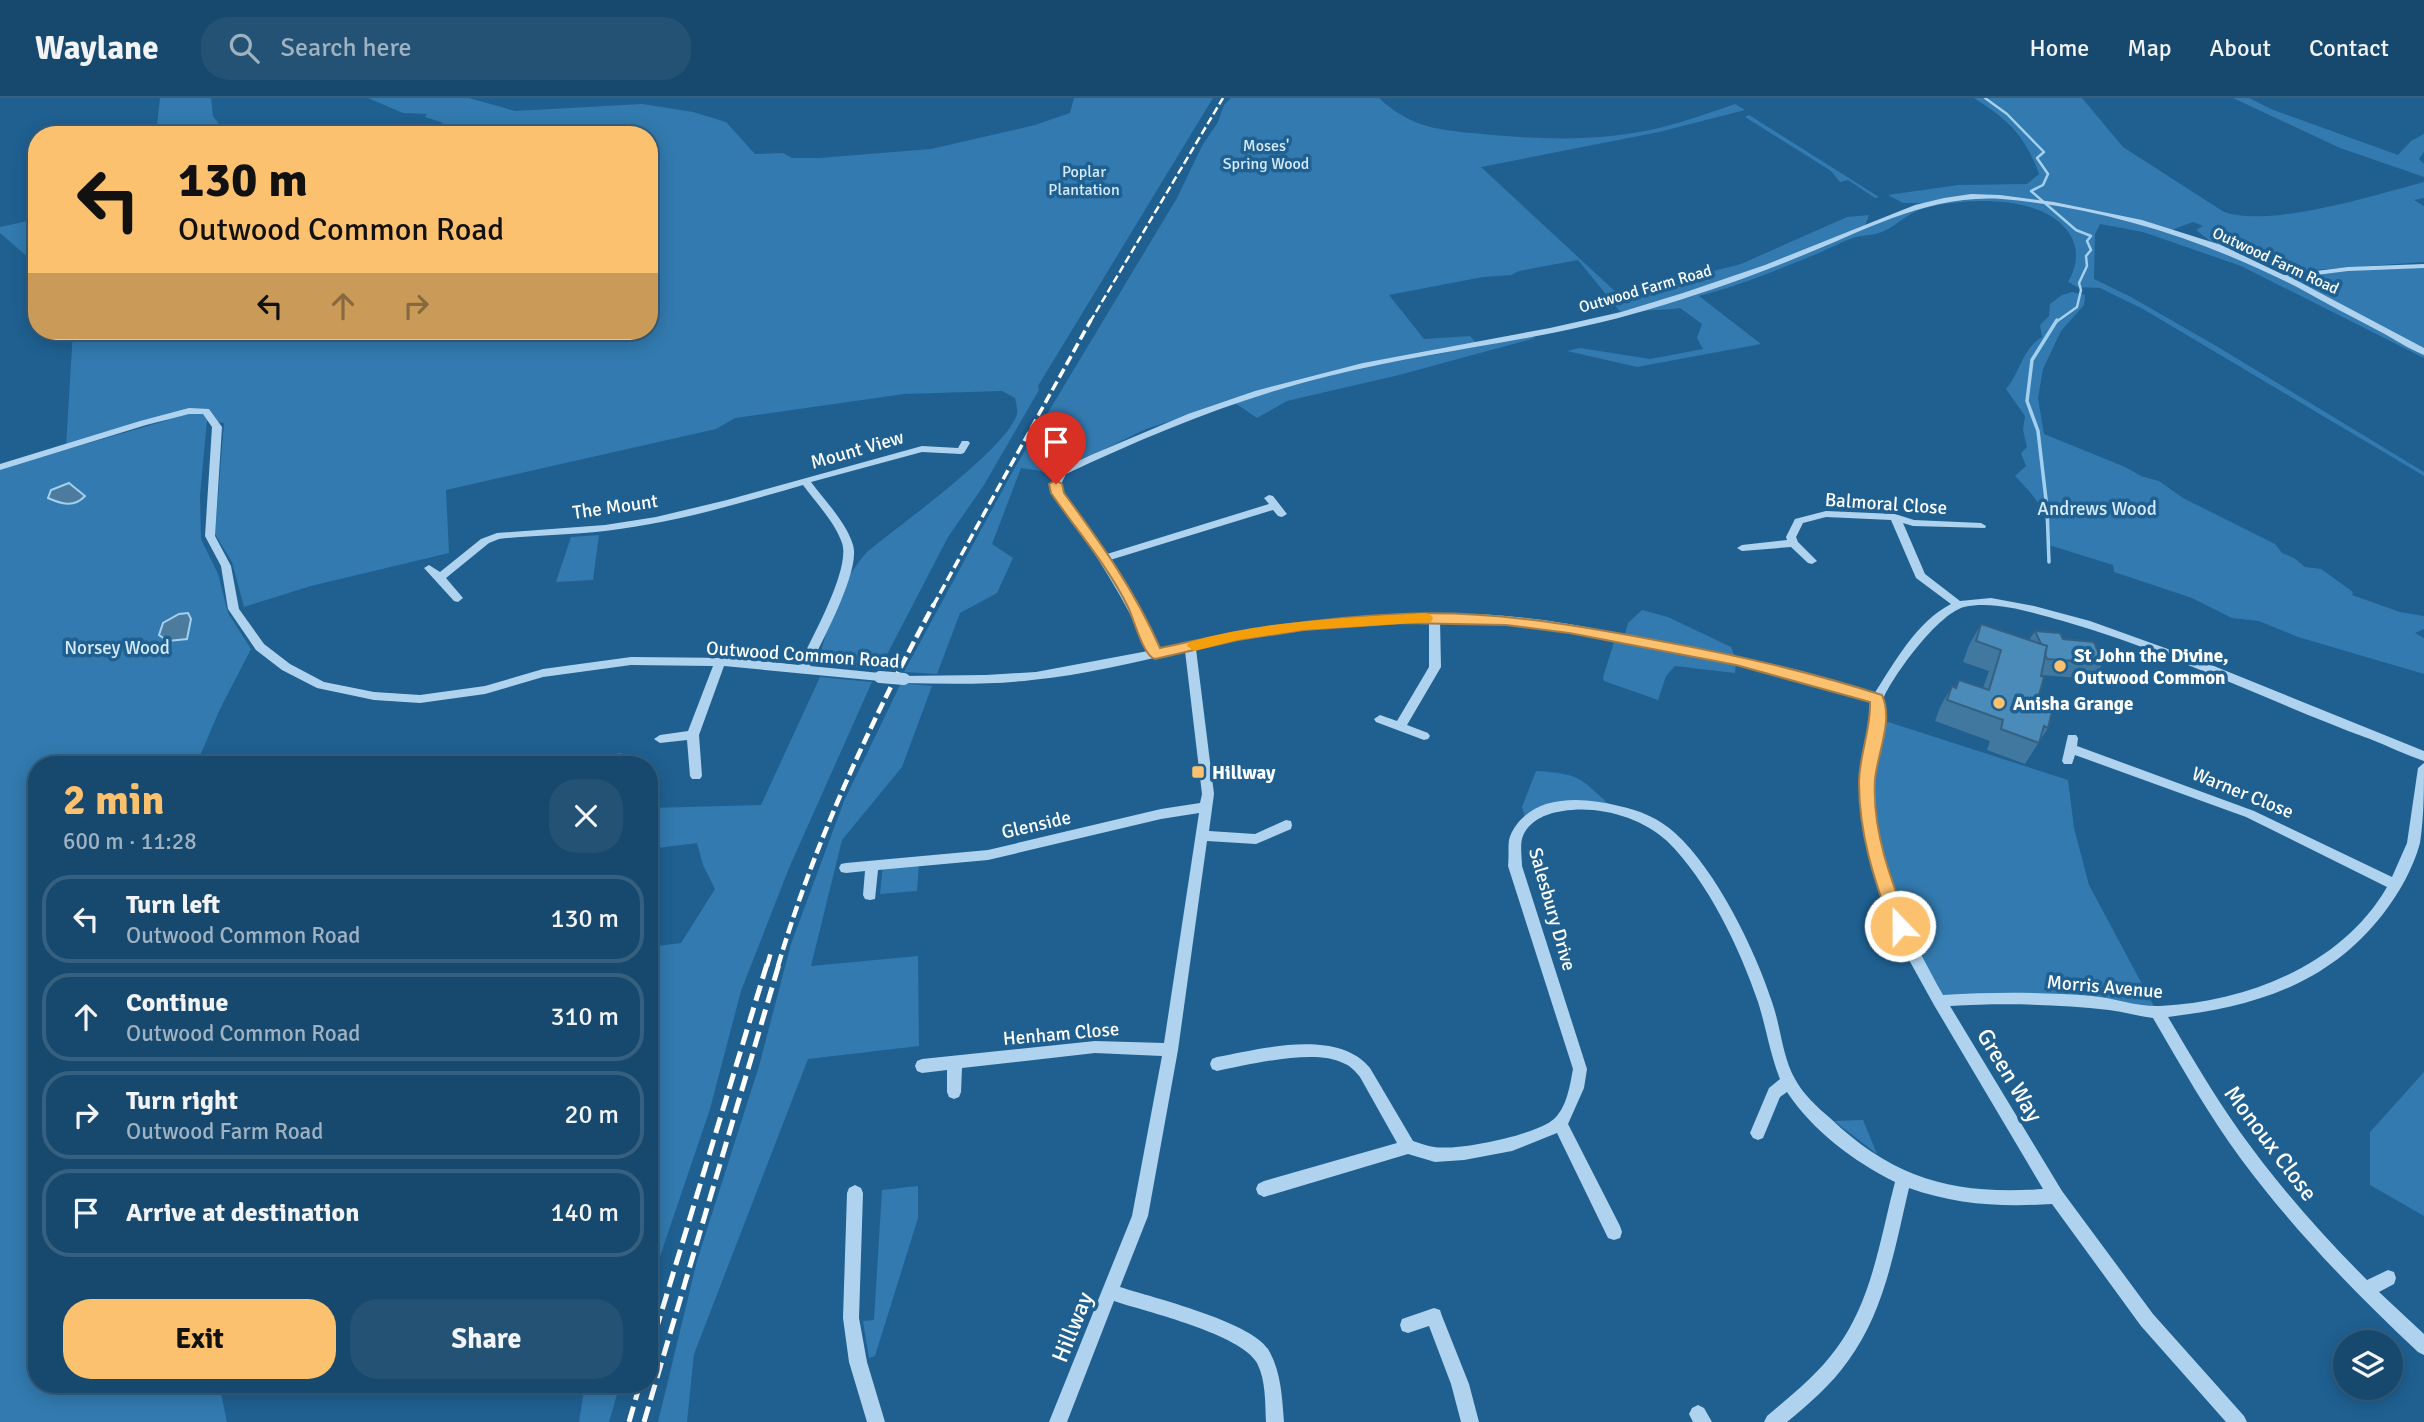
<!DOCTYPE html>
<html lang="en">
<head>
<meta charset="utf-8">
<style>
	:root { --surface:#17486d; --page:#245275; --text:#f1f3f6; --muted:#9eb2c2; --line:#366080; --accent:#fcc16f }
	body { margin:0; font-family:Signika,sans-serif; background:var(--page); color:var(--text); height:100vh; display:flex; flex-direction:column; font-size:26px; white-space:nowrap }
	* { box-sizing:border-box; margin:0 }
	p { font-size:23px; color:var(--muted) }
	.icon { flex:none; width:38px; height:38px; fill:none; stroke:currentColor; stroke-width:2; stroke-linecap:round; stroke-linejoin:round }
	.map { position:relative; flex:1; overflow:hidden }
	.details { position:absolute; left:28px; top:658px; width:630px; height:637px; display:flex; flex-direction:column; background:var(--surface); border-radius:28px; box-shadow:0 4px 18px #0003,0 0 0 2px var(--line) }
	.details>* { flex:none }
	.guide { position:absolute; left:28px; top:28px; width:630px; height:214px; border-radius:28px; box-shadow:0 4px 18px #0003,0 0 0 2px var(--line); background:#fcc16f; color:#111; overflow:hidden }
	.fabs { position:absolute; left:2333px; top:1232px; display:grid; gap:14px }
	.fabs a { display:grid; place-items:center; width:70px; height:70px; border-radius:50%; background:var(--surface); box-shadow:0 4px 18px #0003,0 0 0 2px var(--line); font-size:35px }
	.pin { position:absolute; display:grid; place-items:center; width:60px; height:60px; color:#fff; margin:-72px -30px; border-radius:50% 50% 50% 0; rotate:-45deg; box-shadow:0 0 7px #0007 }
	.pin .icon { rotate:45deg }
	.me { position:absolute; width:77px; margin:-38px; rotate:338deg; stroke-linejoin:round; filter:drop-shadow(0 0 5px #0008) }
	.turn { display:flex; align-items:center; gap:24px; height:147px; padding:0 35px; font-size:32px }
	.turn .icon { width:91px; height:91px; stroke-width:2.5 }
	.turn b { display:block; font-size:49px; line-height:60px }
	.lanes { display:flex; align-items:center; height:66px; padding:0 35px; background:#0003; justify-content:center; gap:35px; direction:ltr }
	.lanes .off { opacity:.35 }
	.round { display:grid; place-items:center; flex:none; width:74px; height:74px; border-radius:28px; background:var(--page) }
	.overview { display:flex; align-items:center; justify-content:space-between; height:119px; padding:0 35px }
	h1 { font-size:42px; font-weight:700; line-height:52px; color:var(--accent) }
	.button { display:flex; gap:14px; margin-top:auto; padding:14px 35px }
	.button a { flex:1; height:80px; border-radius:28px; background:var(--accent); color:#111; font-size:28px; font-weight:700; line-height:80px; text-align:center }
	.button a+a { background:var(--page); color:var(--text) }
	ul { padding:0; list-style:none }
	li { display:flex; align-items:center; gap:21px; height:88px; margin:0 14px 10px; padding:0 21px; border:4px solid var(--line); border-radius:28px }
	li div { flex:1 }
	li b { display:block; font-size:26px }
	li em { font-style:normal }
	header { display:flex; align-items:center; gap:42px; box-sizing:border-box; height:98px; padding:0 35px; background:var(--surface); border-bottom:2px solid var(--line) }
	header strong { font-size:33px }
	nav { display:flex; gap:38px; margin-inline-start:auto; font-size:24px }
	.search { width:490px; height:63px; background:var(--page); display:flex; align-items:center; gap:18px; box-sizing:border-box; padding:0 24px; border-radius:28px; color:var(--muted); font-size:26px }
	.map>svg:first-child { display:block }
</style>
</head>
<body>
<header>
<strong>Waylane</strong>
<div class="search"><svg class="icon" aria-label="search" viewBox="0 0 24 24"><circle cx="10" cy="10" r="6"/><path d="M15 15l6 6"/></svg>Search here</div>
<nav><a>Home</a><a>Map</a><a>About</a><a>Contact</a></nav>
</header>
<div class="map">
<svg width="2424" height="1324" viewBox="0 0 2424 1324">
	<rect width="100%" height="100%" fill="#1f6091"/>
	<path fill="#327aaf" d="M160,0H211L213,18L224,33L266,37H169L157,27Z
		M368,0H469L515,13L642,6L693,14L726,24L755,56L783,55L792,60H819L931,51L1035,27L1070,15L1074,0H1213L1038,288L1039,292L984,387L948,439L879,572L826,565L820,558C829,523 842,481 867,454C898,428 1007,351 1017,316C1018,312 1016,305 1015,300L1002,293L904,296L735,320L716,331L446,392L449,455L311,488L244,509L232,464L215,436L224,325L207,322L200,398L201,441L218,476L228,515L251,551L220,611L196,667H37V1286H219L227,1324H0V371L168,322L143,325L66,349L73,233H649V37H436L446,29L441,24L425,19L427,16L403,15Z
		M1231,0H1379C1415,34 1447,32 1493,37C1549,42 1607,43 1663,29C1687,23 1711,14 1735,6L1745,12L1659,34L1481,69L1619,197L1741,166L1847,119L1869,117L1865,128L1922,105H1903L1888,97L1958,87L2027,86L2039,76C2025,37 2007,21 1974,0H2082L2123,49L2224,114C2271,130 2375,97 2424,84V100L2414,102L2424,108V164L2285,174L2210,143L2196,132L2203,128L2193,124L2169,133L2284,179L2302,175L2424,167V260L2241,168L2143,134L2100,126L2095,136L2094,181L2131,199L2218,249L2424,374V378L2143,211L2100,190L2077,189L2068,184C2078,166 2080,148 2066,131C2037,96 1964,100 1925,110C1906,115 1895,130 1879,135C1870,138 1861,137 1853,140C1841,144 1830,150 1819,155C1780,171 1739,188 1699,198L1761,246L1637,269L1567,253L1580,250L1650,261L1703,251L1697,240L1702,226L1680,210C1661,213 1641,211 1622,216L1578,162L1519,173L1511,177L1483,179L1389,197L1424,241L1470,238L1478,247L1423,259L1532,238L1535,240L1399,277L1287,303L1257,320L1235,305L1266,293L1146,331L1055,375L1021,370L992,446L1013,460L997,495L960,515L937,576L904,574L1014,371L1177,100L1202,48L1218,24L1224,7Z
		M2233,0H2249L2271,11L2398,57L2411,43L2424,36V54L2419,61L2424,66V79L2340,50Z
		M1749,17L1879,99L1875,100L1848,82L1840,84L1831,73L1745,19Z
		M37,121V167L0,135V129Z
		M2072,194L2085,197L2084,207L2061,233L2043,271L2038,300L2044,336L2125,369L2141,378L2159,383L2183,400L2275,446L2282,455L2294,460L2305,469L2321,471L2353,494L2352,497L2400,514L2424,518V531L2415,535L2424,540V576L2298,539L2259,523L2232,520L2192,500L2114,474L2113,467L2049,447C2048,413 2038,402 2015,378L2026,368L2021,355L2027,349L2023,332L2025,318L2006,291C2021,274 2021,252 2042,239L2040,227L2049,218L2050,206L2062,197Z
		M599,437L593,482L556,484L571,439Z
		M1642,512L1668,519L1731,549L1736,562L1735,575L1675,568L1666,578L1658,602L1604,583L1603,579L1616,538L1624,540L1628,525Z
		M820,579L872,584L789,770L741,893L710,1011L649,1191V849L681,845L715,791L703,767L697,745L649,751V710L761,707Z
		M901,585L932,588L902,669L842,742L811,868L918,858L919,948L808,961L694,1256L687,1324H658L697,1163L759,968L791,846L844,703Z
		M1876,620L2068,682L2074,730L2089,787L2157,914L2111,906L1939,903L1908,847L1870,729Z
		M622,655L620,667H551L554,663Z
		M1536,673C1581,676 1579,679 1612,709L1565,706L1526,723L1522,709Z
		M919,765L917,793L880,796L883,767Z
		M2424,974V1118L2370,1087V1034Z
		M1863,1022L1877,1056L1834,1023Z
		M918,1088V1120L875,1258L869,1260L863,1223L874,1222L882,1092Z
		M585,1286H620L609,1324H579Z"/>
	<path fill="#4d7b9d" stroke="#a3d0ef" stroke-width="2" d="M69,385L85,398C74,410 61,406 48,400L51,392Z
		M188,515L191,521L187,541L168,543L159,537L163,525L179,516Z"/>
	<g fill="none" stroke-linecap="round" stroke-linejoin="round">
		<path stroke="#a3d0ef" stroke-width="2.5" d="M1985,0L2007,16L2044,54L2037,60L2048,76L2043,87L2031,93L2076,132L2091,138L2087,143L2091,152L2086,158L2087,168L2079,185L2081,192L2077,209L2056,224"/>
		<path stroke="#a3d0ef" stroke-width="3.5" d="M2049,464L2047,410L2038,333L2027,303L2032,262L2057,222"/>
		<path fill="#afd3ee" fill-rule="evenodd" d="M1971,96L2000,97L2054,104L2142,122L2221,147L2284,177L2348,169L2424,166V170L2348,173L2292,180L2424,250V257C2409,251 2394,241 2379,233C2352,219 2324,204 2297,189C2204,142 2106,110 2002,101C1927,96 1863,134 1796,160C1748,180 1697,197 1647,212C1543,243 1434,252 1329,278C1238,300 1151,336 1066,376L1061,386L1063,395L1107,456L1269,406L1264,400L1269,397L1273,398L1287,416L1282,419L1278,418L1273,412L1110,462L1140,513L1159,551C1274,526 1388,509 1506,518C1568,523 1628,538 1689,549C1752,561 1814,573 1874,596C1895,564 1916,524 1951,506L1916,480L1891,422L1826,419L1803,425L1796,439L1798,444L1817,463L1812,466L1808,465L1791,449L1742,453L1737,450L1742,447L1787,442L1786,439L1795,421L1826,413L1895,416L1914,422L1981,425L1986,428L1985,430L1913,428L1903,425L1925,476L1960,503L1991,500L2034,508L2090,523L2204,564L2424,653V663C2406,657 2388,648 2370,641C2267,603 2169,553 2063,523C2033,515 1996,502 1964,509C1938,516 1895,575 1884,599C1881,606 1884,617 1883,625C1881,644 1874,663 1873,683C1870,759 1907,832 1943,897C1993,894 2042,894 2092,898C2114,900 2138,909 2160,908C2247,904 2342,867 2387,789L2246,719L2075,657L2072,666H2064L2062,663L2068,637H2076L2078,640L2077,648L2254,713L2392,779L2407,745L2418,670L2424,665C2424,692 2424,719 2420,745C2413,771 2399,795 2383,816C2328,887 2253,909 2168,919C2191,958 2214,997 2240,1034C2278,1087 2321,1136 2367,1182L2388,1172L2394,1174L2396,1180L2394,1186L2379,1194L2424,1236V1257L2418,1254C2354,1194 2293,1131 2241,1061C2208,1016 2181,968 2153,920C2138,918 2124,914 2109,912C2057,906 2003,905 1950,908L2062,1093L2153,1216L2244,1318L2247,1324H2226L2141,1228L2052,1106C2002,1109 1956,1107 1909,1090C1895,1149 1885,1213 1848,1263C1831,1287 1809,1306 1787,1324H1764L1767,1318C1792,1297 1817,1277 1836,1251C1872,1203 1880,1141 1895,1084C1853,1063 1813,1033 1787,994L1780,999L1763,1040L1758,1042L1753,1040L1750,1035L1769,990L1780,981C1770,956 1766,929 1758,904C1740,851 1708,783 1667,743C1641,719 1598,707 1563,713C1547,715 1527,723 1522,741C1520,749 1522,760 1522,768L1587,971L1584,990L1568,1026L1620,1128L1622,1134L1620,1140L1614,1142L1608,1140L1557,1035L1512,1053L1464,1062L1435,1064L1408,1056L1264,1099L1258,1096L1256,1091L1258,1086L1264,1083L1397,1045L1360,979C1355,973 1351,968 1343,965C1314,950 1248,967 1217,973L1212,971L1210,966L1212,961L1217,959C1261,951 1337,930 1370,970L1413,1043C1420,1045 1427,1048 1434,1049C1458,1053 1536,1037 1554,1021C1567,1009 1570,987 1573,971L1508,768C1509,760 1508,750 1509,742C1513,725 1530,711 1546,706C1570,699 1595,702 1619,708C1639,712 1660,721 1675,735C1717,773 1755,852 1772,904C1781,929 1782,958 1795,981C1803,996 1817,1009 1830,1020C1895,1082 1955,1097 2043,1091L1934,907L1903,851L1872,773L1864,729L1861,682L1872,622L1871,603C1810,581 1747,569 1684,556C1603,540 1523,524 1440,523L1441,569L1407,627L1428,635L1430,638L1428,641L1424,642L1376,624L1374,621L1380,617L1397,623L1429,569V523C1350,524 1273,534 1196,551L1214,696L1209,733L1255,736L1286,722L1291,723L1292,727L1291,731L1256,746L1207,743L1178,952L1148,1118L1120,1189C1154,1200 1249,1223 1268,1251C1281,1272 1282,1299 1284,1324H1266C1265,1305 1266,1282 1257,1265C1241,1236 1147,1214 1114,1203L1067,1324H1049L1132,1118L1162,958L1095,955L962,970L961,994L959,999L954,1001L949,999L947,994V972L922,975L917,973L915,968L917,963L922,961L1095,943L1164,945L1199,715L1161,721L988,762L878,772L875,801L870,802L865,801L863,797L865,773L846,775L841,774L839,770L841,766L846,765L988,752L1161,711L1200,705L1202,696L1185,553C1135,564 1084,577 1032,582C990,587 947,586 904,585L898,581L900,578L986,577L1036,574L1148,553C1123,496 1089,446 1053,395L1051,386L1059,372L1091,357L1188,316L1255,293L1363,265L1550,230L1621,214L1683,195L1765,167L1915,107L1944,100Z
			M189,310L209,311L222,329L215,438L231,468L239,511L264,546L290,566L324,584L374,594L420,597L485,588L543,571L631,559L733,560L799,567C811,541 851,471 842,445C835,424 816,405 803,387C738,406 673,425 605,433C570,437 534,437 499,441L489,445L446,480L463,500L458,504L454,503L424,470L429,467L440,474L481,441L497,435L605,427L656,419L727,402L922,348L958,350L962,343H968L970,345L964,355L961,356L922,354L811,384C826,404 846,424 853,447C861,472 822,543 810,568L880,575L886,579L880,583L724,568L699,637L702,678L700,681H692L690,678L687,642L660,645L654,641L660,637L688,633L713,568L631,567L543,579L485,596L420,605L374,602L317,590L282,572L256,552L228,511L221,468L205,438L212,329L203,316H189L146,327L0,372V366L140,323Z
			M855,1087L861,1090L863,1095L859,1220L867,1264L885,1324H867L849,1264L843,1220L847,1095L849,1090Z
			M1434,1210L1440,1212L1442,1218L1469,1286L1479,1324H1461L1451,1286L1429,1228L1408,1235L1402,1233L1400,1227L1402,1221Z
			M1698,1307L1704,1310L1712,1324H1693L1689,1316L1692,1310Z"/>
		<path stroke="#fff" stroke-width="2.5" stroke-dasharray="8 3.5" stroke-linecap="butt" d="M1090,224L1223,0"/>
		<path stroke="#fff" stroke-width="3.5" stroke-dasharray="10 4.5" stroke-linecap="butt" d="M933,508L1091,222"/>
		<path stroke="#fff" stroke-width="4.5" stroke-dasharray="12 5" stroke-linecap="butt" d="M767,868L771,854
			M778,868C815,742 872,621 934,506"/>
		<path stroke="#fff" stroke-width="5" stroke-dasharray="16 7" stroke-linecap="butt" d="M649,1255L767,866
			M629,1324L640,1286
			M644,1324L779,866"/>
		<path stroke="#afd3ee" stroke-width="12" d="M880,579L904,581"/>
	</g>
	<path fill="#4078a0" d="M1981,526L2029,542L2035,533L2063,541L2103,565L2093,581L2041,577L2036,608L2048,630L2025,666L1987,652L1990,643L1935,623L1940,609L1952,588L1955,589L1959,582L1983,590L1989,573L1963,564L1969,547Z"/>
	<path fill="#4b8bba" stroke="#346182" stroke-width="2" d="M1981,526L2047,548L2041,578L2044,579L2036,608L2052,614L2048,630L2044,628L2039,645L2001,631L2003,622L1947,602L1952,588L1956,590L1959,582L1989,592L2001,552L1976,543Z
		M2035,533L2060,535L2063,541L2094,544L2103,565L2047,561L2045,556L2047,548L2041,546Z"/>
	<path fill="#fcc16f" stroke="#a47d48" stroke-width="2" d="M1056,382L1062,386L1064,395C1101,445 1135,493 1160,550C1240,532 1319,519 1401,516C1488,512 1571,526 1655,542C1732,556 1808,573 1882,597C1894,622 1877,656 1875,682C1872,733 1891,782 1909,828L1906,833L1900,836L1894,833L1891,828C1874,781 1859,736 1859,685C1859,657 1871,632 1870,604L1736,567L1569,535L1506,527L1403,525L1304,532L1238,542L1155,561C1143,558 1134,521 1128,509C1108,468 1077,433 1051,395L1049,386Z"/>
	<path fill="#f59e0b" d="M1425,515L1431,517L1433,520L1431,524L1304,532L1238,542L1194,553L1187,548L1189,544C1266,522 1346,520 1425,515Z"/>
	<g fill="#fcc16f" stroke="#1f6091" stroke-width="2.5">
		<circle cx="2060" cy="568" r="7"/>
		<circle cx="1999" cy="605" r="7"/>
		<rect x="1191" y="667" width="14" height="14" rx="3.5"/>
	</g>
	<g text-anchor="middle" stroke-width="7" stroke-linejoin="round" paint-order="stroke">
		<g font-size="16" fill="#d5eafa" stroke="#1f6091">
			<text x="1266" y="53">Moses'<tspan x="1266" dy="18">Spring Wood</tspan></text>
			<text x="1084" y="79">Poplar<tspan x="1084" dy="18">Plantation</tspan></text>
		</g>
		<g font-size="16" fill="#fff" stroke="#1f6091">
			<text transform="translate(2276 162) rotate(25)" y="6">Outwood Farm Road</text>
			<text transform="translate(1645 190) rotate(-16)" y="6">Outwood Farm Road</text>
		</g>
		<g font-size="19" fill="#fff" stroke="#1f6091">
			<text transform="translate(857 351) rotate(-16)" y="7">Mount View</text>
			<text transform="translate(1886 405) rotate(4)" y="7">Balmoral Close</text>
			<text transform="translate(615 408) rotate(-8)" y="7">The Mount</text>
			<text transform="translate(803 556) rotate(4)" y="7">Outwood Common Road</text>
			<text transform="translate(2243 694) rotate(22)" y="7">Warner Close</text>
			<text transform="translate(1036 726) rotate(-13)" y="7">Glenside</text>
			<text transform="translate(1553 811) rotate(74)" y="7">Salesbury Drive</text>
			<text transform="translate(2105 888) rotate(5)" y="7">Morris Avenue</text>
			<text transform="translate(1061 935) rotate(-5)" y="7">Henham Close</text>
		</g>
		<g font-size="19" fill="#d5eafa" stroke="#1f6091">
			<text x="2097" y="417">Andrews Wood</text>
			<text x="117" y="556">Norsey Wood</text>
		</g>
		<g font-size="19" font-weight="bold" fill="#fff" stroke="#1f6091" text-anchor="start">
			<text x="2074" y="564">St John the Divine,<tspan x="2074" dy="22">Outwood Common</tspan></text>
			<text x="2013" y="612">Anisha Grange</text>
			<text x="1212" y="681">Hillway</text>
		</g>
		<g font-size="23" fill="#fff" stroke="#1f6091">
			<text transform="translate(2010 977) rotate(59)" y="8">Green Way</text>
			<text transform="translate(2271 1045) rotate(53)" y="8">Monoux Close</text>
			<text transform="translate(1072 1229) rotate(-68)" y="8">Hillway</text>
		</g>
	</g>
</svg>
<div class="fabs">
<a><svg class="icon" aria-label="layers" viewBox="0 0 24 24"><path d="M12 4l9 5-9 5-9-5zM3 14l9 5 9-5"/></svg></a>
</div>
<div class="pin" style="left:1056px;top:386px;background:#d93025"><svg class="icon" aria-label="arrive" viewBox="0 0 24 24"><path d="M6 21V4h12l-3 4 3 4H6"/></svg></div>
<svg class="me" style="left:1900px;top:828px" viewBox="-20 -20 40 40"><circle r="17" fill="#fcc16f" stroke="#fff" stroke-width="3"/><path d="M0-11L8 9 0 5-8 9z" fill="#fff"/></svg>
<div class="guide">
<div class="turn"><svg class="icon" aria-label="left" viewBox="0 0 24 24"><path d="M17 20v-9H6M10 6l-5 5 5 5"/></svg><div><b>130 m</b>Outwood Common Road</div></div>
<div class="lanes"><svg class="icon" aria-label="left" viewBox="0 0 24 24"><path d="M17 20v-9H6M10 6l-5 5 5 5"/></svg><svg class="icon off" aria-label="ahead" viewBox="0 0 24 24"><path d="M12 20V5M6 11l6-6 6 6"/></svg><svg class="icon off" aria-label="right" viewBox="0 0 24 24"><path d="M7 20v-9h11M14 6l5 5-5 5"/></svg></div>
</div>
<section class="details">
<div class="overview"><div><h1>2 min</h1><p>600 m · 11:28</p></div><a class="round"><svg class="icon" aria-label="close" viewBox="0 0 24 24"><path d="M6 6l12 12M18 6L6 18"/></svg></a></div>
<ul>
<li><svg class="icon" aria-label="left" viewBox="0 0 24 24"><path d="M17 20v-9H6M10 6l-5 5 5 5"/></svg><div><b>Turn left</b><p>Outwood Common Road</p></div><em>130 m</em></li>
<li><svg class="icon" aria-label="ahead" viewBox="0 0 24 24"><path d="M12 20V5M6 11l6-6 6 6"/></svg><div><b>Continue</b><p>Outwood Common Road</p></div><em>310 m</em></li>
<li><svg class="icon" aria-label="right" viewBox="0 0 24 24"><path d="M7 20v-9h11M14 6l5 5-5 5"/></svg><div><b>Turn right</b><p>Outwood Farm Road</p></div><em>20 m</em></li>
<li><svg class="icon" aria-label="arrive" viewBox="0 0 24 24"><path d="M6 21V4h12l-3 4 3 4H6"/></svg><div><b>Arrive at destination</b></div><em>140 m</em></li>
</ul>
<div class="button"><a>Exit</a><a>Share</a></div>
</section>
</div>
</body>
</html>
